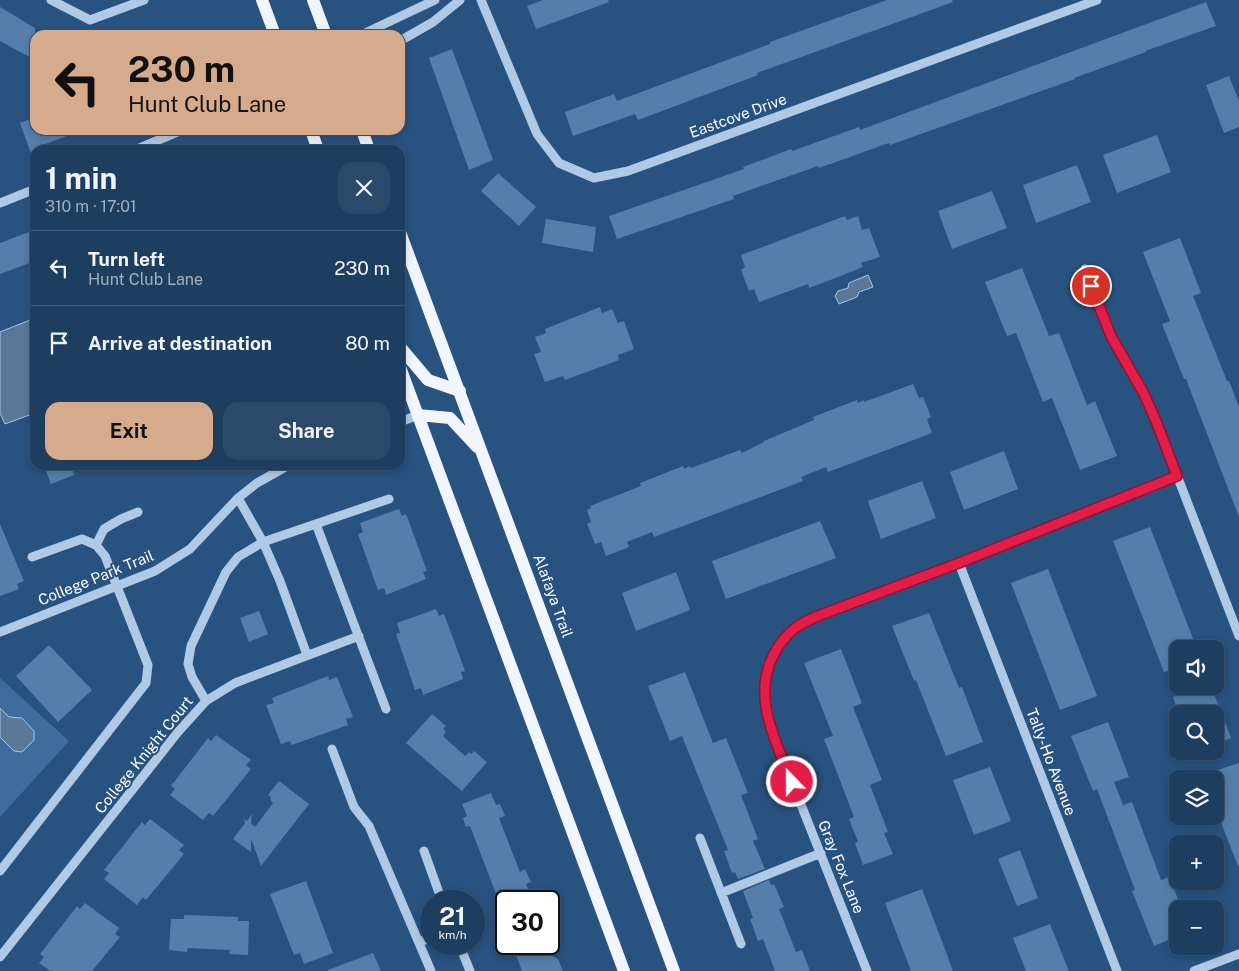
<!DOCTYPE html>
<html lang="en">
<head>
<meta charset="utf-8">
<style>
	:root { --surface:#1e3e60; --page:#2b4969; --text:#f1f3f6; --muted:#a1aebd; --line:#3c5775; --accent:#d6ab8b }
	body { margin:0; font-family:"Public Sans",sans-serif; background:var(--page); color:var(--text); height:100vh; display:flex; flex-direction:column; font-size:19px; white-space:nowrap }
	* { box-sizing:border-box; margin:0 }
	p { font-size:16px; color:var(--muted) }
	.icon { flex:none; width:28px; height:28px; fill:none; stroke:currentColor; stroke-width:2; stroke-linecap:round; stroke-linejoin:round }
	.map { position:relative; flex:1; overflow:hidden }
	.details { position:absolute; left:30px; top:145px; width:375px; height:325px; display:flex; flex-direction:column; background:var(--surface); border-radius:15px; box-shadow:0 2px 8px #0003,0 0 0 1px var(--line) }
	.details>* { flex:none }
	.top-card { position:absolute; left:30px; top:30px; width:375px; height:105px; border-radius:15px; box-shadow:0 2px 8px #0003,0 0 0 1px var(--line); background:#d6ab8b; color:#111; overflow:hidden }
	.controls { position:absolute; left:1169px; top:640px; display:grid; gap:10px }
	.controls a { display:grid; place-items:center; width:55px; height:55px; border-radius:10px; background:var(--surface); box-shadow:0 2px 8px #0003,0 0 0 1px var(--line); font-size:25px }
	.speed { position:absolute; left:420px; top:890px; display:flex; gap:10px; font-size:25px; font-weight:700; text-align:center }
	.speed>* { display:grid; place-content:center; width:65px; height:65px; border-radius:50%; background:var(--surface); box-shadow:0 2px 8px #0003,0 0 0 1px var(--line); line-height:1 }
	.speed small { font-size:12px; font-weight:400 }
	.speed .limit { border:2px solid #111; border-radius:8px; background:#fff; color:#111 }
	.pin { position:absolute; display:grid; place-items:center; width:42px; height:42px; color:#fff; margin:-21px; border:2px solid #fff; border-radius:50%; box-shadow:0 1px 5px #0007 }
	.me { position:absolute; width:55px; margin:-28px; rotate:338deg; stroke-linejoin:round; filter:drop-shadow(0 0 4px #0008) }
	.turn { display:flex; align-items:center; gap:18px; height:105px; padding:0 15px; font-size:22px }
	.turn .icon { width:65px; height:65px; stroke-width:2.5 }
	.turn b { display:block; font-size:35px; line-height:42px }
	.round { display:grid; place-items:center; flex:none; width:52px; height:52px; border-radius:15px; background:var(--page) }
	.summary { display:flex; align-items:center; justify-content:space-between; height:85px; padding:0 15px }
	h1 { font-size:30px; font-weight:700; line-height:38px }
	.button { display:flex; gap:10px; margin-top:auto; padding:10px 15px }
	.button a { flex:1; height:58px; border-radius:15px; background:var(--accent); color:#111; font-size:20px; font-weight:700; line-height:58px; text-align:center }
	.button a+a { background:var(--page); color:var(--text) }
	ul { padding:0; list-style:none }
	li { display:flex; align-items:center; gap:15px; height:75px; padding:0 15px; border-top:1px solid var(--line) }
	li div { flex:1 }
	li b { display:block; font-size:19px }
	li em { font-style:normal }
	.map>svg:first-child { display:block }
</style>
</head>
<body>
<div class="map">
<svg width="1239" height="971" viewBox="0 0 1239 971">
	<rect width="100%" height="100%" fill="#285280"/>
	<path fill="#3d6c9d" d="M0,678L69,741L0,817Z"/>
	<path fill="#5b7798" stroke="#a5c6e6" d="M868,275L873,287L859,292L857,297L839,304L835,296L838,291L848,288L849,283Z
		M35,318V413L5,424L0,413V332Z
		M0,708L9,717L22,718L34,731V740L22,752L14,751L0,737Z"/>
	<path fill="#557eaa" d="M543,0H608L609,2L536,29L527,6Z
		M887,0H952L953,2L757,73L758,75L638,120L635,114L573,136L565,112L614,94L617,101L770,44V42Z
		M1206,2L1216,26L1145,51L1146,52L1074,78L1075,79L890,145L889,143L819,168L818,166L733,196L734,199L617,239L609,216L744,169L743,167L791,149L792,151L859,127L860,130Z
		M0,7L35,28V60L0,41Z
		M452,49L493,160L469,170L429,58Z
		M1229,76L1239,101V127L1224,133L1206,85Z
		M35,117V130L80,131L35,148V158L33,159L20,123Z
		M1157,135L1171,172L1117,193L1103,155Z
		M1077,165L1091,202L1036,223L1023,185Z
		M498,173L536,207L519,226L481,191Z
		M992,191L1007,228L952,249L938,211Z
		M845,216L847,220L858,216L862,230L869,228L880,257L861,263L863,267L833,279L809,288L808,284L759,302L754,289L749,291L741,270L745,267L741,255Z
		M546,219L596,227L593,252L542,243Z
		M29,232L35,249V261L0,274V243Z
		M1180,238L1201,293L1193,296L1227,381H1229L1239,407V517L1186,379H1184L1162,324L1170,321L1143,252Z
		M1022,268L1049,336L1059,333L1087,405L1095,401L1117,456L1080,470L1052,398L1043,402L1016,333L1007,336L985,282Z
		M600,307L602,313L612,309L618,323L624,321L634,349L618,355L619,360L565,380L563,376L545,382L534,354L541,352L535,337L546,333L545,329Z
		M913,384L919,398L923,397L931,417L927,419L932,433L828,472L826,467L801,477L803,481L654,537L652,532L627,542L629,547L606,556L601,542L595,544L587,524L591,522L587,510L591,508L590,506L641,486L640,483L683,466L684,469L690,466L691,468L740,450L742,453L764,442V441L814,420L813,417L857,400L858,403L864,400V402Z
		M1004,451L1018,489L964,510L950,472Z
		M44,465H71L74,475L51,484Z
		M922,481L936,518L881,539L868,501Z
		M399,509L402,516L406,514L427,571L423,572L426,579L386,595L384,588L378,590L358,534L363,532L360,523Z
		M820,521L836,558L726,599L712,561Z
		M0,524L24,581L17,584L19,589L0,596Z
		M1150,527L1197,649H1178V667L1164,672L1113,541Z
		M1048,569L1097,696L1060,710L1011,583Z
		M676,572L690,610L636,631L622,593Z
		M436,609L439,616L444,614L457,649L465,671L461,672L463,679L423,695L421,688L415,690L396,634L400,633L397,623Z
		M259,611L268,634L249,642L240,618Z
		M929,613L959,688L962,687L983,742L946,756L916,680L914,681L892,626Z
		M49,645L92,690L58,722L16,676Z
		M841,649L862,703L853,707L882,780L870,785L888,832L884,833L893,854L863,865L855,843L858,842L849,819L854,817L824,739L833,736L804,663Z
		M685,672L713,743L726,738L748,793L741,795L758,839L753,841L765,869L738,879L735,872L732,873L724,851L728,850L682,736L670,741L648,686Z
		M328,676L329,680L337,677L353,717L346,719L348,725L292,745L290,741L281,744L266,705L274,703L272,698Z
		M1202,686H1211L1231,738L1215,744V714H1179L1173,697Z
		M432,714L446,726L443,729L446,732L443,736L465,756L469,752L471,754L474,751L487,762L462,791L406,743Z
		M1108,722L1129,777L1114,782L1123,805L1132,802L1161,880L1169,877L1182,909H1178V936L1154,946L1132,891L1135,890L1097,789L1093,791L1071,736Z
		M216,735L251,760L246,765L251,769L213,816L209,813L203,820L170,795L175,789L171,786L208,738L211,741Z
		M1239,763V866H1238L1215,807V771Z
		M990,767L1011,821L974,835L953,780Z
		M279,781L309,804L261,866L251,839V852L233,839L245,823L244,819L247,821L252,814L251,824L255,827L273,803L270,800L271,797L268,795Z
		M491,793L496,805L500,804L505,816L499,818L520,872L525,869L531,882L526,884L531,895L514,901H506V904L501,907L470,826L466,827L463,818L467,816L462,804Z
		M150,819L184,845L179,850L184,854L146,900L143,897L137,905L104,879L109,873L104,870L142,822L145,825Z
		M1020,850L1038,898L1017,906L998,859Z
		M769,880L771,885L774,884L784,907L779,909L796,952L802,950L810,971H775L763,939L758,941L750,919L753,918L743,891Z
		M306,881L333,953L304,964L300,953L294,955L270,894Z
		M922,889L943,944L953,971H911L885,903Z
		M85,903L119,928L115,934L120,937L92,971H50L39,963L44,957L40,954L77,906L80,909Z
		M184,915L238,917V921H249L248,955L229,954L230,950L188,948L187,952L169,950L171,919H184Z
		M1050,924L1069,971H1026L1013,938Z
		M512,944H547L552,956L558,959L563,971H522Z
		M373,953L381,971H328V970Z"/>
	<g fill="none" stroke-linecap="round" stroke-linejoin="round">
		<path stroke="#b0cae5" stroke-width="9" d="M51,0L90,20L144,0
			M481,0L537,134L559,163L594,178L628,171L1097,0
			M361,35L435,0
			M400,41L433,22L460,0
			M135,150L182,130
			M0,203L35,189
			M1085,269L1111,335L1143,394L1156,421L1239,636
			M400,422L418,415
			M238,498L263,542L280,581L307,655
			M316,524L386,709
			M96,545L104,529L121,519L138,512
			M959,563L1117,971
			M0,632L155,571L190,549L238,498L257,483L289,465
			M206,701L192,677L188,664L191,646L226,572L238,557L263,542L389,499
			M332,749L354,807L369,826L431,971
			M700,838L741,944
			M424,851L442,901
			M0,871L146,683L148,665L105,556L96,545L82,539L32,557
			M721,893L821,853
			M419,942L431,938
			M459,944L470,971
			M0,957L178,732L206,701L235,683L359,636
			M867,971L771,729L764,686L769,664L778,646L794,629L815,617L959,563L1177,476
			M1194,971L1239,954"/>
		<path stroke="#f1f6fd" stroke-width="12" d="M262,0L275,35
			M313,0L326,35
			M311,130L318,150
			M362,130L369,150
			M400,232L674,971
			M400,347L428,380L460,391
			M400,367L624,971
			M418,415L450,418L477,447"/>
	</g>
	<g fill="none" stroke-linecap="round" stroke-linejoin="round">
		<defs>
			<path id="route" d="M792,782C776,743 752,697 773,656C778,646 786,635 795,628C801,624 808,620 815,617L959,563L1177,476L1156,421L1144,394L1111,336L1091,286"/>
		</defs>
		<use href="#route" stroke="#92132f" stroke-width="12"/>
		<use href="#route" stroke="#e11d48" stroke-width="9"/>
	</g>
	<g text-anchor="middle" stroke-width="4" stroke-linejoin="round" paint-order="stroke">
		<g font-size="15" fill="#fff" stroke="#285280">
			<text transform="translate(738 116) rotate(-20)" y="5">Eastcove Drive</text>
			<text transform="translate(96 578) rotate(-22)" y="5">College Park Trail</text>
			<text transform="translate(553 596) rotate(70)" y="5">Alafaya Trail</text>
			<text transform="translate(144 755) rotate(-51)" y="5">College Knight Court</text>
			<text transform="translate(1051 762) rotate(69)" y="5">Tally-Ho Avenue</text>
			<text transform="translate(841 867) rotate(68)" y="5">Gray Fox Lane</text>
		</g>
	</g>
</svg>
<div class="controls">
<a><svg class="icon" aria-label="sound" viewBox="0 0 24 24"><path d="M4 9h4l5-4v14l-5-4H4zM17 9q2 3 0 6"/></svg></a>
<a><svg class="icon" aria-label="search" viewBox="0 0 24 24"><circle cx="10" cy="10" r="6"/><path d="M15 15l6 6"/></svg></a>
<a><svg class="icon" aria-label="layers" viewBox="0 0 24 24"><path d="M12 4l9 5-9 5-9-5zM3 14l9 5 9-5"/></svg></a>
<a>+</a>
<a>−</a>
</div>
<div class="speed"><div>21<small>km/h</small></div><div class="limit">30</div></div>
<div class="pin" style="left:1091px;top:286px;background:#d93025"><svg class="icon" aria-label="arrive" viewBox="0 0 24 24"><path d="M6 21V4h12l-3 4 3 4H6"/></svg></div>
<svg class="me" style="left:792px;top:782px" viewBox="-20 -20 40 40"><circle r="17" fill="#e11d48" stroke="#fff" stroke-width="3"/><path d="M0-11L8 9 0 5-8 9z" fill="#fff"/></svg>
<div class="top-card">
<div class="turn"><svg class="icon" aria-label="left" viewBox="0 0 24 24"><path d="M17 20v-9H6M10 6l-5 5 5 5"/></svg><div><b>230 m</b>Hunt Club Lane</div></div>
</div>
<section class="details">
<div class="summary"><div><h1>1 min</h1><p>310 m · 17:01</p></div><a class="round"><svg class="icon" aria-label="close" viewBox="0 0 24 24"><path d="M6 6l12 12M18 6L6 18"/></svg></a></div>
<ul>
<li><svg class="icon" aria-label="left" viewBox="0 0 24 24"><path d="M17 20v-9H6M10 6l-5 5 5 5"/></svg><div><b>Turn left</b><p>Hunt Club Lane</p></div><em>230 m</em></li>
<li><svg class="icon" aria-label="arrive" viewBox="0 0 24 24"><path d="M6 21V4h12l-3 4 3 4H6"/></svg><div><b>Arrive at destination</b></div><em>80 m</em></li>
</ul>
<div class="button"><a>Exit</a><a>Share</a></div>
</section>
</div>
</body>
</html>
